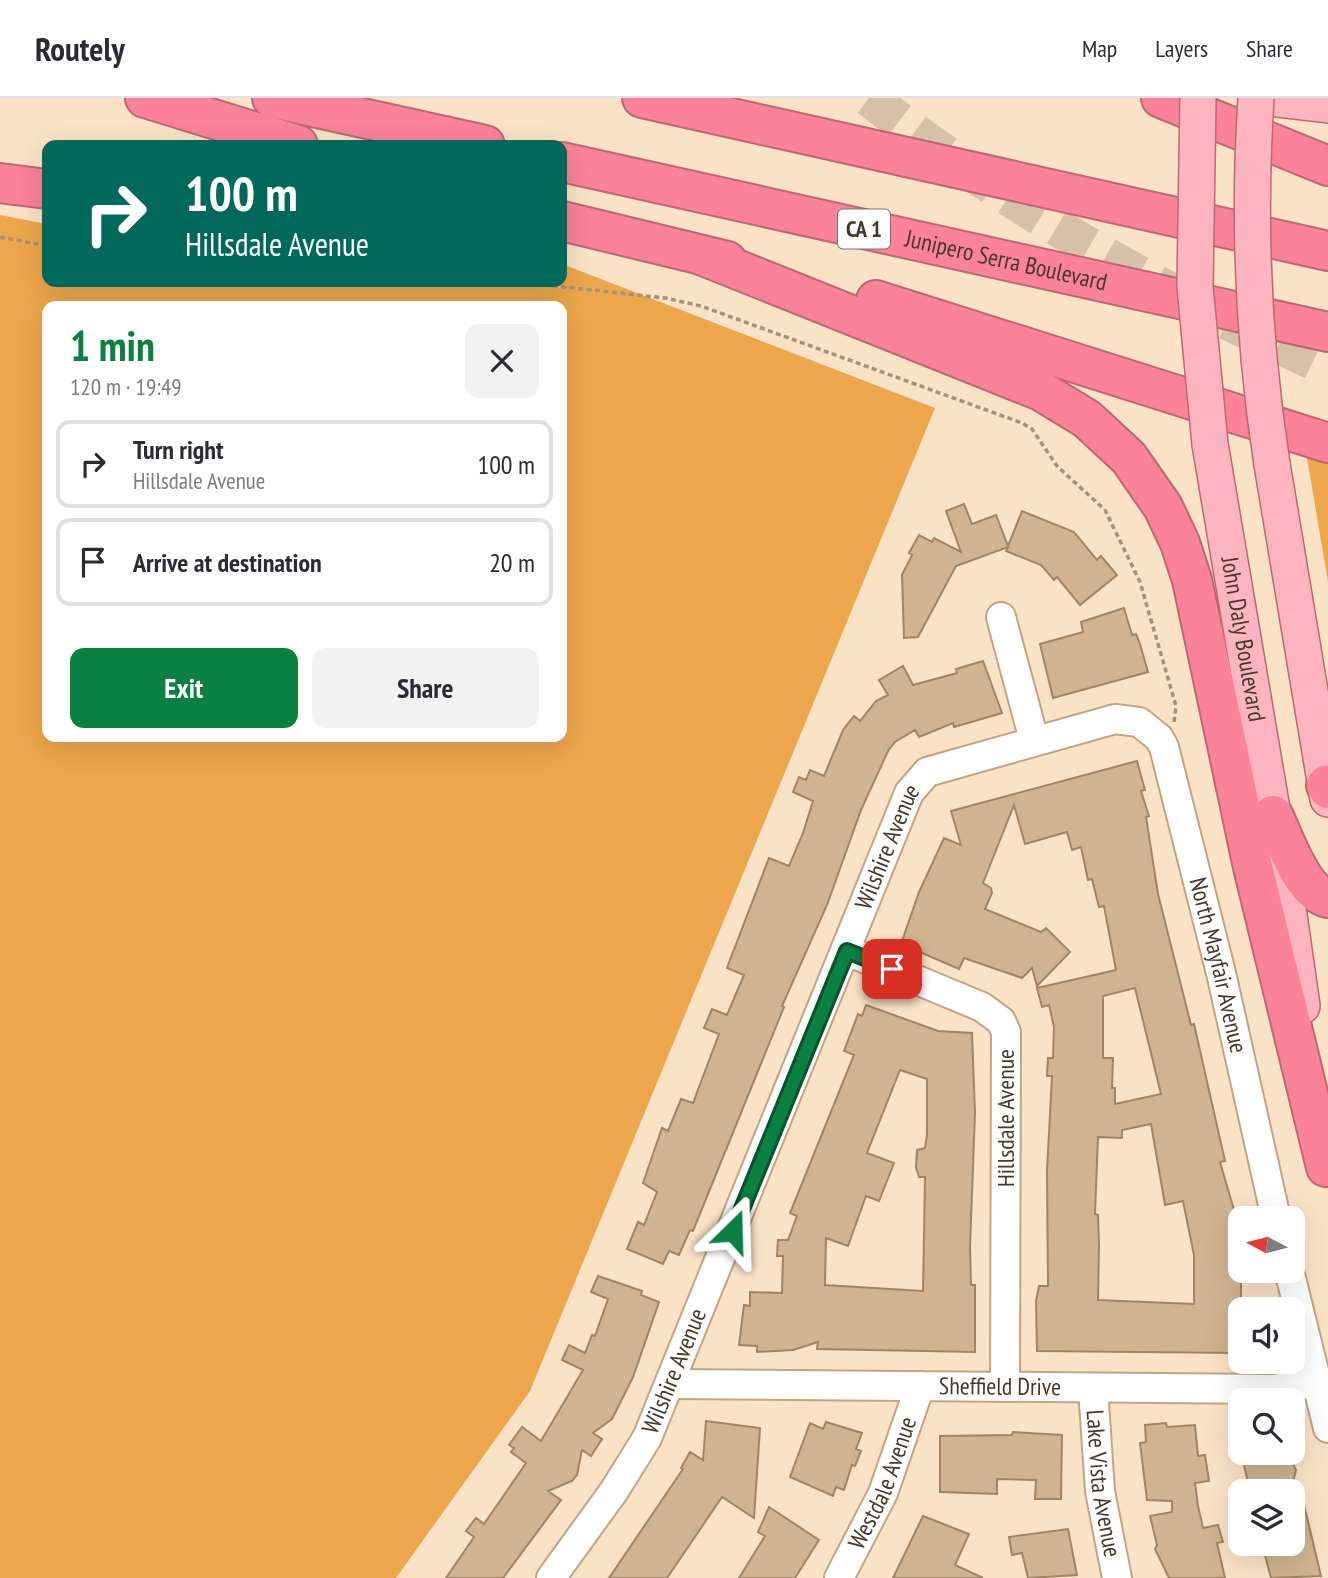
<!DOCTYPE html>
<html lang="en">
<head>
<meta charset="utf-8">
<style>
	:root { --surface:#fff; --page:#f2f2f3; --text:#2b2b33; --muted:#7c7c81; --line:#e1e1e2; --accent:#0b8043 }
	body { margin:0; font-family:"PT Sans Narrow",sans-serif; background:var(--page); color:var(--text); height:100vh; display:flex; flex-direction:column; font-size:26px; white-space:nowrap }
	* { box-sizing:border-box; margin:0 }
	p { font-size:23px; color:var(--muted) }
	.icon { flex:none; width:38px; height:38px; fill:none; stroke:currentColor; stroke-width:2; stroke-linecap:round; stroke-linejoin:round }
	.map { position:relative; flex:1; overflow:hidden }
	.drawer { position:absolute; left:42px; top:203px; width:525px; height:441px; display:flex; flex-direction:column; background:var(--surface); border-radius:14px; box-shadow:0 7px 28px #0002 }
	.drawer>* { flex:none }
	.guide { position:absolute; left:42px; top:42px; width:525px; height:147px; border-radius:14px; box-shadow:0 7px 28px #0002; background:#00695c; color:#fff; overflow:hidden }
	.needle { width:46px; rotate:277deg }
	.tools { position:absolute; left:1228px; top:1108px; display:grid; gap:14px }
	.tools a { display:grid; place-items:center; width:77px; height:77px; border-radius:14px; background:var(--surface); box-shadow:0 7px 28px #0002; font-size:35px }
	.pin { position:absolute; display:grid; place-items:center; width:60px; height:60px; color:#fff; margin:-30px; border-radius:14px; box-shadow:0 4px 10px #0006 }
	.me { position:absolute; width:77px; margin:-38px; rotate:22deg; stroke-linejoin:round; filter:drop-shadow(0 0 5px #0008) }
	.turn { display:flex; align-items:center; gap:24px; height:147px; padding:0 28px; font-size:32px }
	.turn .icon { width:91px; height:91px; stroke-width:2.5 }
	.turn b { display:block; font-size:49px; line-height:60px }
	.round { display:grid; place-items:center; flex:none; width:74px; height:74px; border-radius:14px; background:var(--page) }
	.head { display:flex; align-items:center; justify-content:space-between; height:119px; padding:0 28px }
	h1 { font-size:42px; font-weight:700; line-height:52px; color:var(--accent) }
	.cta { display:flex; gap:14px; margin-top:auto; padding:14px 28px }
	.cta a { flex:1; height:80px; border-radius:14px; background:var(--accent); color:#fff; font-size:28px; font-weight:700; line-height:80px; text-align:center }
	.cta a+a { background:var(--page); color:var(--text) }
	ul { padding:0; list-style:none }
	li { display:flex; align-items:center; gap:21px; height:88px; margin:0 14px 10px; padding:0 14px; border:4px solid var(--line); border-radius:14px }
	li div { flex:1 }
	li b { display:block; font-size:26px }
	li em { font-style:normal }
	header { display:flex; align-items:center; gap:42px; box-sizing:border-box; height:98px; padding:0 35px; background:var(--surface); border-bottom:2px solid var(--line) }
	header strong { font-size:33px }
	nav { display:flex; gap:38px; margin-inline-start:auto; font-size:24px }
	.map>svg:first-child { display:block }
</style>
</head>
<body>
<header>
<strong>Routely</strong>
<nav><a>Map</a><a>Layers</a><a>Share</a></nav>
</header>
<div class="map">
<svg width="1328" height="1480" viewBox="0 0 1328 1480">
	<rect width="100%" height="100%" fill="#fae2c6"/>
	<path fill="#eda64b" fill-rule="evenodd" d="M0,117L47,126V184H562V166L935,310L530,1293L396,1480H0ZM47,208H562V639H47Z
		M1304,342L1328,351V484Z"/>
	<path fill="#d1b392" stroke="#a08464" stroke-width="2" fill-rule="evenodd" d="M964,406L972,426L996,417L1008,448L1022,413L1074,434L1097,462L1101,458L1117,477L1080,507L1057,479L1054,482L1041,467L1006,453L1008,449L956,468L918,539L904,540L902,477L912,457L909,455L919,437L932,444L934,440L961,454L946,413Z
		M1124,510L1132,537L1136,536L1140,546L1148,574L1053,600L1040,546L1083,534L1081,524Z
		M983,563L1002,615L954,629L953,625L919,639L915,632L895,644L889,651L861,712L827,807L782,908L784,909L693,1133L690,1132L679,1157L669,1153L663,1166L627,1151L638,1124L644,1127L657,1094L643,1085L662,1030L668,1033L681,1001L693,1005L719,936L704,930L712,911L727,917L741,884L744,877L727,870L769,760L789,768L803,735L813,703L793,694L799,679L806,682L810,672L824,678L843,632L854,618L860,623L876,603L888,597L879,582L903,568L913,587L957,575L956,571Z
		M1137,663L1145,692L1141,693L1149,718L1146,719L1158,796L1191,927L1194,926L1225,1063L1220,1064L1241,1136V1255L1037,1253L1036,1203L1039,1188H1048L1047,1073L1052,978H1047L1048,960H1053L1054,929L1049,907L1042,909L1037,890L1116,872L1104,808L1099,809L1092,781L1088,782L1081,749L1072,752L1067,734L1025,746L1014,707L983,785L991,790L992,795L985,811L1041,834L1046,830L1070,854L1037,888L1032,870L1022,880L964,860L959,871L901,846L919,794L944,740L961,747L951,713ZM1135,890L1161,996L1115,1006V990H1112L1113,960H1103V898ZM1151,1026L1165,1107L1183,1103L1194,1157V1206L1098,1202L1099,1147L1098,1117L1095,1116L1098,1039L1122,1040V1032Z
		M866,907L938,933L972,935L975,1015L970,1149L971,1187H975V1254L817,1251L818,1244L793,1252L757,1254V1248L739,1247L744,1207L750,1208V1194L782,1195L783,1158H777L778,1142H788L797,1118L790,1115L854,957L844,953L858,916L862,918ZM900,972L927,981V1037L925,1050L917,1052L916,1069L919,1079H925L923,1193L825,1187L826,1140L848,1148L866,1098L879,1103L894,1065L867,1055Z
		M598,1178L642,1193L641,1197L659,1204L633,1279L612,1321L593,1335L602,1341L591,1358L582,1352L577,1377L572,1383L548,1393L561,1402L503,1480H446L474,1439L466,1433L476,1420L484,1426L526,1365L511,1354L514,1350L509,1347L522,1329L541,1343L583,1272L562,1262L569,1247L585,1255L592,1237L595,1238L608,1201L591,1194Z
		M706,1323L760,1330L754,1420L722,1399L667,1480H609L683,1371L681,1370L690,1354L703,1362Z
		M826,1324L862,1335L856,1351L861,1353L855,1368L852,1367L844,1392L836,1389L833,1398L790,1379L810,1325L823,1331Z
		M1166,1325L1167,1329L1195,1327L1198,1358L1205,1357L1209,1383L1195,1385L1198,1408L1203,1430L1218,1427L1223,1444L1217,1445L1225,1480H1169L1155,1451L1157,1447L1150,1418L1172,1414V1403L1147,1402L1140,1345L1146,1344L1145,1327Z
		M1013,1334L1062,1337L1061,1401H1035L1036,1382L997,1381V1396L940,1394V1338L1012,1337Z
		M1241,1354H1288L1296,1372L1291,1393H1250Z
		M1300,1390L1321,1478L1271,1480L1262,1446H1293V1391Z
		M769,1409L819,1442L795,1480H739L765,1438L758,1434Z
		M923,1418L969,1436L955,1467L983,1480H893Z
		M1068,1431L1077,1477L1028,1480L1022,1455L1012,1457L1009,1439Z"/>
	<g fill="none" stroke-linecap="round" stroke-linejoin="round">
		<path stroke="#d6c0a7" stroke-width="38" stroke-dasharray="38 19" stroke-linecap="butt" d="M869,0C965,74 1066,139 1174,195
			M1227,223L1328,270"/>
		<defs>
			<g id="minor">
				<path d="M1001,519L1034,642"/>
				<path d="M847,853L982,909L1001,923L1006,934L1005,1289"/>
				<path d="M1289,1172L1328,1330"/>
				<path id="s1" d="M671,1286L1273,1291L1328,1283"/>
				<path id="s2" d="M1093,1290L1100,1393L1117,1480"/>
				<path id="s3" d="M551,1480L614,1393L647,1340L909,695L927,674L1115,621L1139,624L1159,640L1164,649L1221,875L1276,1120"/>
				<path id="s4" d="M839,1480L883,1395L920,1288"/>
			</g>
			<g id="major">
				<path d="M1270,0L1328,7"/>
				<path id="s5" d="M1210,346L1284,782L1302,908"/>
				<path d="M1272,366L1328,701"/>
			</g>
			<g id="highway">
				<path d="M145,0L298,47"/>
				<path d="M272,0L485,47"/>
				<path d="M642,0L1328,153"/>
				<path d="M1161,0L1328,68"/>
				<path id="s6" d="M562,64L1328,234"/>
				<path d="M0,85L47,91"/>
				<path d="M562,123L727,163"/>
				<path d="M701,157L1041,293L1087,321L1129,360L1163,409L1180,445L1192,482L1253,769L1326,1069"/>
				<path d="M876,202L1328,345"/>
				<path d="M1326,687L1328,691"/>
				<path d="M1273,717C1285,741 1301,794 1328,800"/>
			</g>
		</defs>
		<use href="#minor" stroke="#c2a484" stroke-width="32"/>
		<use href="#major" stroke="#bb6872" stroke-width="38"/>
		<use href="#highway" stroke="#bb6872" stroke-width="42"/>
		<path stroke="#a3917b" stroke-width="3.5" stroke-dasharray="5 3.5" stroke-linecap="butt" d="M0,139L47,148
			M519,184L665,200L701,208L1022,325L1032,331L1057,368L1105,412L1140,484L1176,608L1174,624"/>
		<use href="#minor" stroke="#fff" stroke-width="28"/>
		<use href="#major" stroke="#fdb4c1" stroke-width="35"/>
		<use href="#highway" stroke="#fb8298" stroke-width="38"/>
		<defs>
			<path id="major-bridge" d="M1198,0L1195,189L1210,346
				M1256,0C1248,123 1253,244 1272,366"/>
		</defs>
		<use href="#major-bridge" stroke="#bb6872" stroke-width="38" stroke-linecap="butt"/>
		<use href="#major-bridge" stroke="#fdb4c1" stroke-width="35"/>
	</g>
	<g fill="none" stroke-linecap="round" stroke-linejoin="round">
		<defs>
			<path id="route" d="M733,1133L847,853L892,871"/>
		</defs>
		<use href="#route" stroke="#07532c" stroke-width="18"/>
		<use href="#route" stroke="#0b8043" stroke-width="12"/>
	</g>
	<g text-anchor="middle" stroke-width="6" stroke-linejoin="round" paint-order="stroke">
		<rect fill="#fff" stroke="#7d746b" stroke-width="2" x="838" y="111.5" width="52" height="39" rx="5"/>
		<g font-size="23" font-weight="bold" fill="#45392b">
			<text x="864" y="139">CA 1</text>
		</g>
		<g font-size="24" fill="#45392b" stroke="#fff">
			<text dy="8" stroke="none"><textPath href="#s6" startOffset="455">Junipero Serra Boulevard</textPath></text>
			<text dy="8" stroke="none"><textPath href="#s5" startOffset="198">John Daly Boulevard</textPath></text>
			<text dy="8" stroke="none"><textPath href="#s3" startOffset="808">Wilshire Avenue</textPath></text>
			<text dy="8" stroke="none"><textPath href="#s3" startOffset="1374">North Mayfair Avenue</textPath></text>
			<text transform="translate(1006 1020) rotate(-90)" y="8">Hillsdale Avenue</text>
			<text dy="8" stroke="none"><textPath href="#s3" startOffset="242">Wilshire Avenue</textPath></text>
			<text dy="8" stroke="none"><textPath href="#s1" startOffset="329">Sheffield Drive</textPath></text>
			<text dy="8" stroke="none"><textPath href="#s4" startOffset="105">Westdale Avenue</textPath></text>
			<text dy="8" stroke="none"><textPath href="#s2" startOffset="96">Lake Vista Avenue</textPath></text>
		</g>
	</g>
</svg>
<div class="tools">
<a><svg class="needle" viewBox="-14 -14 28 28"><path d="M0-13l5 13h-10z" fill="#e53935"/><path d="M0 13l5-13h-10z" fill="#7c7c81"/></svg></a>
<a><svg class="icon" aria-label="sound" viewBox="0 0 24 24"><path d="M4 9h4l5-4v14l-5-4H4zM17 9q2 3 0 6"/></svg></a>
<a><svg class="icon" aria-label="search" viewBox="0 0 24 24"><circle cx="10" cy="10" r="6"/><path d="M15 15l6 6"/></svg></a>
<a><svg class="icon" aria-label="layers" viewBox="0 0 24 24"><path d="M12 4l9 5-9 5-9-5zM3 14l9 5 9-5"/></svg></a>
</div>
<div class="pin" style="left:892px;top:871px;background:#d93025"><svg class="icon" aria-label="arrive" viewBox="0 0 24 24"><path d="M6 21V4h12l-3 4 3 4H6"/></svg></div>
<svg class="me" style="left:733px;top:1133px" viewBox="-20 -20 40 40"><path d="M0-17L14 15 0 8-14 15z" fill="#0b8043" stroke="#fff" stroke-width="4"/></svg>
<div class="guide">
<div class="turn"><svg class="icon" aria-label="right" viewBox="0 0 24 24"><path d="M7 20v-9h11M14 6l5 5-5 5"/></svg><div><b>100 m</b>Hillsdale Avenue</div></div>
</div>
<section class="drawer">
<div class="head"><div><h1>1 min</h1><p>120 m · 19:49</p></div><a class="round"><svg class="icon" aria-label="close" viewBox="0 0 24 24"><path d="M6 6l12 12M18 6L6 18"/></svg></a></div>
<ul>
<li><svg class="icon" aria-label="right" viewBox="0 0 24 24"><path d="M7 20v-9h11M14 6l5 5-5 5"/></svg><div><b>Turn right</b><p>Hillsdale Avenue</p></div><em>100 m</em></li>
<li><svg class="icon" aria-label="arrive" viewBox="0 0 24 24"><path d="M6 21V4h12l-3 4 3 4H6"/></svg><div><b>Arrive at destination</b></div><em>20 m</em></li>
</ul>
<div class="cta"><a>Exit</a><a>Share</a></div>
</section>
</div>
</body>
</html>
